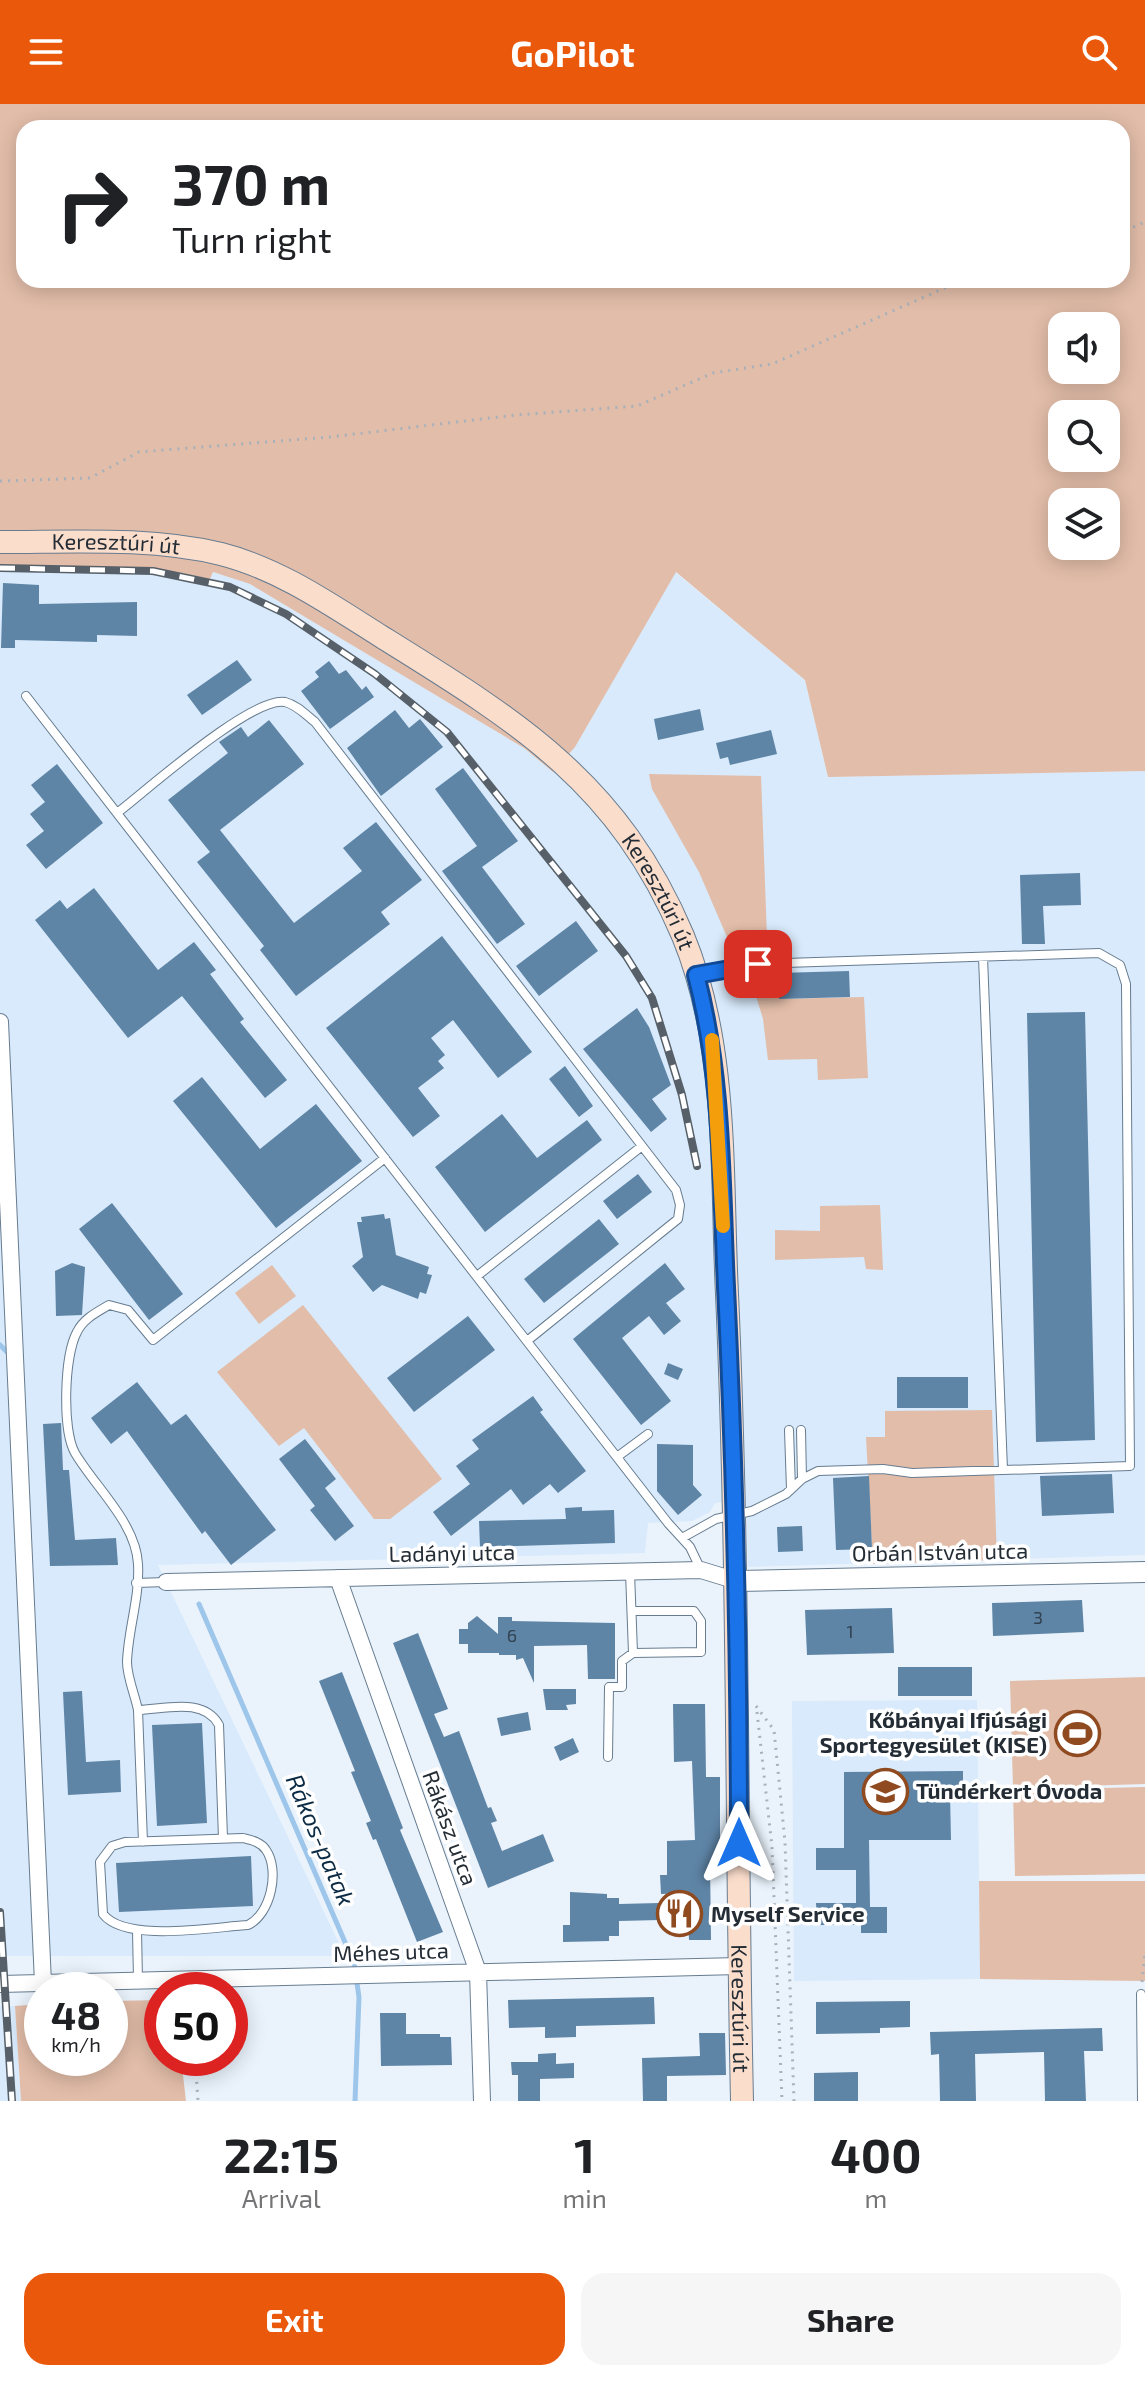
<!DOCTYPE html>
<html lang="en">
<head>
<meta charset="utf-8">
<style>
	:root { --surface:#fff; --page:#f6f6f6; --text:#202124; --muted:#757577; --accent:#ea580c }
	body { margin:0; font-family:"Exo 2",sans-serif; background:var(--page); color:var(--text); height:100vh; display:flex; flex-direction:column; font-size:30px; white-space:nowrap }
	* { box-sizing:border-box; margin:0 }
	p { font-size:26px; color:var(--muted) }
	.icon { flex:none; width:44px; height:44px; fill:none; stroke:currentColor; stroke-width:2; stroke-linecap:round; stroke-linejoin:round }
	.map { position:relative; height:1997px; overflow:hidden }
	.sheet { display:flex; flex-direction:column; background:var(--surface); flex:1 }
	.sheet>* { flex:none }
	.guide { position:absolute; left:16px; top:16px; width:1114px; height:168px; border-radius:24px; box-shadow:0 4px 20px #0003; background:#fff; color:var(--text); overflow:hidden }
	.controls { position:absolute; left:1048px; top:208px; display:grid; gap:16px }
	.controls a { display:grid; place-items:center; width:72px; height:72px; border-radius:16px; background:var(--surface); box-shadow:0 4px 20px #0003; font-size:40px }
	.speed { position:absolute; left:24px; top:1868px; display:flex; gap:16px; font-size:40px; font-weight:700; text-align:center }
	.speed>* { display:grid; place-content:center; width:104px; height:104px; border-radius:50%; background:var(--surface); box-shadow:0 4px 20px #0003; line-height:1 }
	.speed small { font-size:20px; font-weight:400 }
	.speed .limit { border:12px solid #d22; background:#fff; color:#111 }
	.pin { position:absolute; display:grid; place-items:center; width:68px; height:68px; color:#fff; margin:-34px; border-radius:16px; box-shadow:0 4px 12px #0006 }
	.me { position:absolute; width:88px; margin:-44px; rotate:0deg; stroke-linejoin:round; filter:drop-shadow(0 0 6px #0008) }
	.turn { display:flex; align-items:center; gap:28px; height:168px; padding:0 24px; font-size:36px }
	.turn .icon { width:104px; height:104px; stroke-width:2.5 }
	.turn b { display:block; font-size:56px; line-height:68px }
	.eta { display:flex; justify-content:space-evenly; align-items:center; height:136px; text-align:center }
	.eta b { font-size:48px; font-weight:700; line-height:56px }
	.button { display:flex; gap:16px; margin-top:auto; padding:16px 24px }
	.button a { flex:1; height:92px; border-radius:24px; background:var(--accent); color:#fff; font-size:32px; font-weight:700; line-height:92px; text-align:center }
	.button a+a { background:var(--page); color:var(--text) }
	header { display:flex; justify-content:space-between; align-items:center; height:104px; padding:0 24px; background:var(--accent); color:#fff; font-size:36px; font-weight:700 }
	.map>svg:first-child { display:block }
</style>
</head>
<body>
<header><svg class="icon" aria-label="menu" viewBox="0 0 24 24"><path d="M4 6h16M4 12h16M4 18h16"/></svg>GoPilot<svg class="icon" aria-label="search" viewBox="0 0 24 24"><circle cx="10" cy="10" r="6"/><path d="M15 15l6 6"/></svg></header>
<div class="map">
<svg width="1145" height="1997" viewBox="0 0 1145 1997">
	<rect width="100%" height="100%" fill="#eaf3fc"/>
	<path fill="#d8eafb" d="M0,461L176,468L209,475L213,468L250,480L524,644L553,668L575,643L675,468L805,576L828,673L1145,667V1451L748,1463L746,1395L715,1399L710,1408L692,1417L648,1419L645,1449L158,1461L345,1852H0Z
		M977,1596L980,1875L794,1877L792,1597Z
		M0,1902H15L21,1997H0Z"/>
	<path fill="#e2bda9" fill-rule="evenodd" d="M0,0H1145V667L828,673L805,576L676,468L575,643L553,668L524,644L250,480L213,468L210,475L176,468L0,461ZM24,24H1122V176H24ZM1062,222H1106V266H1062ZM1062,310H1106V354H1062ZM1062,398H1106V442H1062Z
		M649,670L761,672L767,833H727L699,768L652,685Z
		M749,869H778L780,895L864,893L868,974L818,976L817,955L768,956L763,915Z
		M880,1101L883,1166L866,1165L864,1153L775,1156V1126L820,1127V1102Z
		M272,1161L296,1192L259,1220L235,1189Z
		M303,1201L442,1375L390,1415H374L304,1324L279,1342L217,1268Z
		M992,1306L997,1456L873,1460L866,1333H885V1307Z
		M1145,1573V1680L1013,1684L1010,1577Z
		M1145,1683V1770L1015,1772L1013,1686Z
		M979,1777H1145V1877L980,1875Z
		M162,1896V1954H181L186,1997H21L15,1902L42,1900V1954H110V1897Z"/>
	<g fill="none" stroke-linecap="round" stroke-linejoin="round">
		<path stroke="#9dc6ea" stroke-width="5" d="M0,1241L8,1249
			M199,1500L354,1859L359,1893L355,1997"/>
	</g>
	<path fill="#5e84a6" d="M3,479L39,481V500L137,498V532L97,531V538L15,536V544H1Z
		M237,556L252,576L202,611L187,591Z
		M329,557L339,570L346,566L362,586L366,582L374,593L330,625L301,587L319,573L315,568Z
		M700,605L704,626L658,636L654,615Z
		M395,606L409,624L420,615L443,643L381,692L347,644Z
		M269,616L304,660L220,726L294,819L362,767L343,744L376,718L422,776L381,808L390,820L296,892L260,846L264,842L197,758L210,748L168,696L228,649L219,638L241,623L248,633Z
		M771,626L777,650L730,661L728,653L720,655L716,639Z
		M57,660L103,719L46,765L26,741L44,727L30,710L45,698L31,681Z
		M463,664L518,737L482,763L525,820L497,840L442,767L477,742L435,685Z
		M1080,769L1081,801L1043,802L1045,840H1022L1020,771Z
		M94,784L158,866L194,838L216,866L210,870L244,915L240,918L287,976L265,994L182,892L128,934L35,816L60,796L67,805Z
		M576,817L598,847L539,892L516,862Z
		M442,832L532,948L498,974L453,916L431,934L445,951L438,957L444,964L418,984L440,1012L413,1033L326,924Z
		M849,867L850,893L779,895L778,869Z
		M637,904L649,923L671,981L652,995L667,1015L651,1028L583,945Z
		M1085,908L1095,1336L1036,1338L1027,909Z
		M565,962L593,1002L579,1013L549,975Z
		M202,973L260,1045L316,1000L362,1057L276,1124L173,997Z
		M502,1010L537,1054L587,1016L602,1036L485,1128L435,1063Z
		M638,1070L652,1088L617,1115L603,1097Z
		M112,1099L183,1190L149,1216L79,1125Z
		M384,1110L385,1115L390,1114L396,1151L429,1163L427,1170L432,1171L426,1190L420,1188L418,1195L382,1181L373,1188L352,1162L363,1153L357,1118H362L361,1113Z
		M599,1115L619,1140L544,1199L524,1175Z
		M72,1159L85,1163L82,1211L56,1212L55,1167Z
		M665,1159L685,1185L666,1199L681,1217L664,1231L649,1212L622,1234L671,1297L641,1321L573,1235Z
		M468,1212L495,1246L414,1308L387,1274Z
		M668,1259L683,1265L678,1276L664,1270Z
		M897,1273H968V1304H897Z
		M137,1278L171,1321L186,1310L276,1426L231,1461L205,1427L202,1430L127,1327L111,1340L91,1314Z
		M533,1292L543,1306L540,1308L586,1367L558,1389L550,1380L523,1401L511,1385L451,1432L433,1408L470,1380L456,1362L479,1345L472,1336Z
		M61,1319L63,1366H69L75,1436L116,1434L118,1461L50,1462L43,1320Z
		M305,1335L336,1375L325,1384L354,1422L335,1437L310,1406L315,1402L279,1355Z
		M657,1340L693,1341V1381L702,1391L678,1411L657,1387Z
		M1112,1370L1114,1409L1042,1412L1040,1372Z
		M869,1372L872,1445L836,1446L833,1374Z
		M582,1403V1407L614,1406L615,1439L480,1443L479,1417L566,1415L565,1404Z
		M802,1422L803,1447L778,1448L777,1423Z
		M1082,1496L1084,1528L993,1532L992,1499Z
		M892,1504L894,1549L807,1551L805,1506Z
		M477,1512L498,1530V1513H512V1517L615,1519V1575H588L587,1541L534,1542V1579L523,1554L516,1556V1551H499V1549H468V1540H459V1525H468V1519Z
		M418,1529L448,1605L434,1610L444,1633L459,1627L488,1704L491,1703L497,1717L491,1719L502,1747L543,1730L554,1757L488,1784L393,1539Z
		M898,1563H972V1592H898Z
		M342,1568L403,1724L400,1726L443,1828L417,1838L376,1735L373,1736L366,1719L371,1717L351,1668L355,1667L319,1577Z
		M543,1585H576V1600L566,1601L568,1606H546Z
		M82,1587L86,1658L120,1656L121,1688L68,1691L63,1588Z
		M673,1600H705L706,1673H720V1757H710L711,1836H689L687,1789L661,1790L660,1771H667V1737L695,1736L692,1657L674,1658Z
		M528,1608L531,1626L501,1632L497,1614Z
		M202,1619L207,1719L157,1722L152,1621Z
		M573,1634L579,1648L560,1657L554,1643Z
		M963,1667V1690H950L951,1736H869L870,1803H887V1829H861V1821H817L816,1799H856V1766H816V1744H844V1668Z
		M251,1752L253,1802L119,1808L116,1759Z
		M570,1788L607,1790V1794H619V1800L659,1799L660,1816L619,1817V1832H609V1837L563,1838V1821H570Z
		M654,1893L655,1920L576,1922V1933L545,1934V1923L509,1924L508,1896Z
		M910,1897V1923L880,1924V1929L816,1930V1898Z
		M380,1909H406V1930H440V1933H451L452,1961L381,1962Z
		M1102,1924L1103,1947H1084L1086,1997H1045L1044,1948L975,1950L976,1997H940L939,1950L931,1951L930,1928Z
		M699,1929H725L726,1971L667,1972V1997H643L642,1954L700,1952Z
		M556,1949V1960L574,1959V1974L540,1975V1997H518V1971H512L511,1958H538V1950Z
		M858,1968V1997H814V1969Z"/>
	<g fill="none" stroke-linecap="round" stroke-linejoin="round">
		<defs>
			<path id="service" d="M26,592L668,1419L690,1443L701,1466
				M117,709C147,686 252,592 285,598C297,601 306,611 315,618L676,1086L680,1101L678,1115L527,1237
				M983,853L1003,1366
				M477,1172L642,1042
				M789,1326L791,1385
				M801,1326L802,1375
				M617,1353L648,1330
				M682,1434L716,1415L752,1407L786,1390L802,1375L818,1367L883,1365L912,1369L1130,1362L1126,880L1120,861L1099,849L758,860L698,871
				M630,1468L633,1549L701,1548V1517L694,1507H632
				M136,1479L166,1478
				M138,1606C135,1591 127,1573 127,1558C128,1526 140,1493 138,1460C136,1419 95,1383 75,1349C62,1326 64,1252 77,1228C83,1215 97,1208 109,1201L128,1206L153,1236L385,1054
				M608,1653L609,1583H622V1557L633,1549
				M243,1734C251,1736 261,1738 266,1746C280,1766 271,1810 248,1821C213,1823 125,1839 103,1810L100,1758L112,1742L125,1738Z
				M143,1738L138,1606C165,1605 204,1593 219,1621L223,1734
				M137,1827L138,1876
				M1141,1890L1142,1997"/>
			<path id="minor" d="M0,918L43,1879
				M338,1474L478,1868L482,1997
				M166,1478L701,1466L737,1477
				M0,1880L739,1862"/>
			<path id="tertiary" d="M737,1477L1145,1468"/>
			<g id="secondary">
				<path id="s1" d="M0,438C73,438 150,433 221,450C280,465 331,501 382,533C517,617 618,678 683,832C729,943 721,1072 727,1190C739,1459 736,1728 742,1997"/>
			</g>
		</defs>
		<use href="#service" stroke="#677c90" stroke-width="10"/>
		<use href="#minor" stroke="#677c90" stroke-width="18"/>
		<use href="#tertiary" stroke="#677c90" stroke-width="22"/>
		<use href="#secondary" stroke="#677c90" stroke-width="24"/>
		<path stroke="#a8b1b9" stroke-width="3" stroke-dasharray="2 6" stroke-linecap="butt" d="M1122,134L1129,125L1145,118
			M0,377L90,374L139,348L330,333L516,311L637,302L713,269L772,260L963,176
			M756,1602L774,1626L785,1738L794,1997
			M757,1608L772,1743L782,1997
			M1142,1878L1145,1849
			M195,1954L198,1997"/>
		<use href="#service" stroke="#fff" stroke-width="8"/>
		<use href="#minor" stroke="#fff" stroke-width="16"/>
		<use href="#tertiary" stroke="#fff" stroke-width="20"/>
		<use href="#secondary" stroke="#fbddcc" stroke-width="22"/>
		<defs>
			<path id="rail" d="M0,464L153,467L230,483L286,510L375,570L447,628L626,852L652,894L682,991L697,1062
				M0,1808L12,1997"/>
		</defs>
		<use href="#rail" stroke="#576068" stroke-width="8"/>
		<use href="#rail" stroke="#fff" stroke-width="5" stroke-dasharray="15" stroke-linecap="butt"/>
	</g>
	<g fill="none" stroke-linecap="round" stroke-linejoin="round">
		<defs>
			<path id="route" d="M739,1739C739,1553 735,1369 726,1183C721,1078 723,973 696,871L758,860"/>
		</defs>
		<use href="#route" stroke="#114b97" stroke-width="20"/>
		<use href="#route" stroke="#1a73e8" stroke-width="14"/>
		<path stroke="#f59e0b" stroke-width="14" d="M712,936L723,1122"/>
	</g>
	<defs>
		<symbol id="stadium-ring" viewBox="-11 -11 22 22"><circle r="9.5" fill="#fff" stroke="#8f4a20" stroke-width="1.5"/><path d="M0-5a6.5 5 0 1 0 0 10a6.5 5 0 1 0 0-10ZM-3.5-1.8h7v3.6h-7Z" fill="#8f4a20"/></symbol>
		<symbol id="school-ring" viewBox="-11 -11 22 22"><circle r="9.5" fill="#fff" stroke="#8f4a20" stroke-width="1.5"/><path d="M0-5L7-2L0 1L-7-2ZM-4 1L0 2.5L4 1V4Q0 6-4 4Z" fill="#8f4a20"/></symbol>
		<symbol id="restaurant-ring" viewBox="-11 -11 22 22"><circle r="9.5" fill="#fff" stroke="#8f4a20" stroke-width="1.5"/><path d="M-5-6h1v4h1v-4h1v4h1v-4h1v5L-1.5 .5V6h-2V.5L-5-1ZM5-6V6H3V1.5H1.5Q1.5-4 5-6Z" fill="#8f4a20"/></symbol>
	</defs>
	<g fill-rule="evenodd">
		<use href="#stadium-ring" x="1052" y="1604" width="51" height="51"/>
		<use href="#school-ring" x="860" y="1662" width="51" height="51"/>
		<use href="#restaurant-ring" x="654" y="1784" width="51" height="51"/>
	</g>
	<g text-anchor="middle" stroke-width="7" stroke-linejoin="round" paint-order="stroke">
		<g font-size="18" fill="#324351">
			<text x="1038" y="1520">3</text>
			<text x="850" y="1534">1</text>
			<text x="512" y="1538">6</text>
		</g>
		<g font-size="22" fill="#242d35" stroke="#fff">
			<text dy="8" stroke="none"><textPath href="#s1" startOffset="116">Keresztúri út</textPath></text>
			<text dy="8" stroke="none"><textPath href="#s1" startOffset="786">Keresztúri út</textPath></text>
			<text transform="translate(940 1448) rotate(-1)" y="8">Orbán István utca</text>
			<text transform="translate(452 1449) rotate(-1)" y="8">Ladányi utca</text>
			<text transform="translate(450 1724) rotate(70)" y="8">Rákász utca</text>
			<text transform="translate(391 1848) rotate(-2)" y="8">Méhes utca</text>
			<text dy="8" stroke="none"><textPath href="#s1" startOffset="1914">Keresztúri út</textPath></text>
		</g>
		<g font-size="22" font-weight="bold" fill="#242d35" stroke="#fff" text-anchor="start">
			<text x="1047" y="1624" text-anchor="end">Kőbányai Ifjúsági<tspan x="1047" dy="25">Sportegyesület (KISE)</tspan></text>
			<text x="916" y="1695">Tündérkert Óvoda</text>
			<text x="711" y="1818">Myself Service</text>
		</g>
		<g font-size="24" font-style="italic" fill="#0c2b44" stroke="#fff">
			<text transform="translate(320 1736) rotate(67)" y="8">Rákos-patak</text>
		</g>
	</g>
</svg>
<div class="controls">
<a><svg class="icon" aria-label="sound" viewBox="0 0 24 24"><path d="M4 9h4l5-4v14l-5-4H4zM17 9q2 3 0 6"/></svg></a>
<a><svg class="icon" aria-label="search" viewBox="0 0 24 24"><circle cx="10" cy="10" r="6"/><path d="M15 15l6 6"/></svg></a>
<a><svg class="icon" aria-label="layers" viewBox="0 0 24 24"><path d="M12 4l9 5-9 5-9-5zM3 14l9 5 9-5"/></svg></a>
</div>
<div class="speed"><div>48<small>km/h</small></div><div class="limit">50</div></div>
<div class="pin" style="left:758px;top:860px;background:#d93025"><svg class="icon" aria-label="arrive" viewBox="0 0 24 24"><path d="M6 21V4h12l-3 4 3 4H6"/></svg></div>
<svg class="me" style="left:739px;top:1739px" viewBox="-20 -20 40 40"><path d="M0-17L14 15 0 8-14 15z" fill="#1a73e8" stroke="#fff" stroke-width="4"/></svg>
<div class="guide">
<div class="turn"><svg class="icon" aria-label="right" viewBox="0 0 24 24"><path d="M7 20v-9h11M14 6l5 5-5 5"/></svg><div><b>370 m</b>Turn right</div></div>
</div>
</div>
<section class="sheet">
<div class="eta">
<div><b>22:15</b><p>Arrival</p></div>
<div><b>1</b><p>min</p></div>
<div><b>400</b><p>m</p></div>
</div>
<div class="button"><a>Exit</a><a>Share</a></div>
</section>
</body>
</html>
